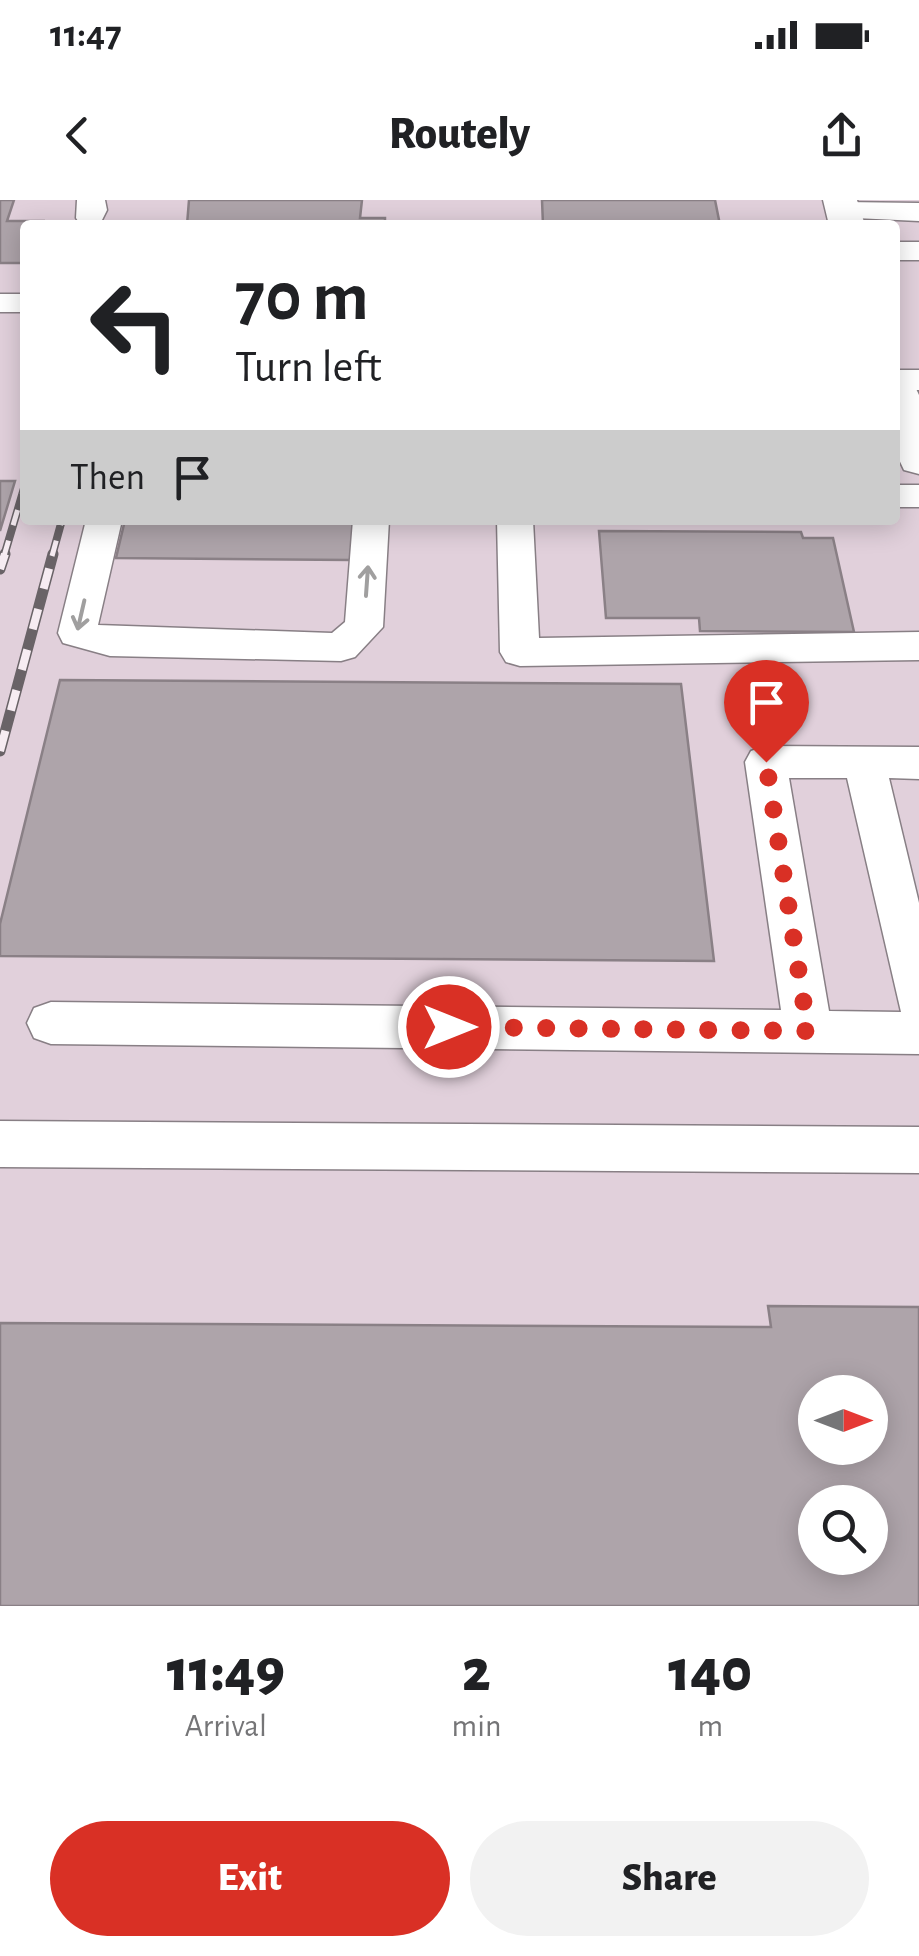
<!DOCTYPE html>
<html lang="en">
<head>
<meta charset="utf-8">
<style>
	:root { --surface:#fff; --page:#f2f2f2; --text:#202124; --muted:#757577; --accent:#d93025 }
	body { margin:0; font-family:"Alegreya Sans",sans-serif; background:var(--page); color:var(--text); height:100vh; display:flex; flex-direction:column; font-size:38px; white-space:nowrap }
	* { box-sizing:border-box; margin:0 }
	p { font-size:32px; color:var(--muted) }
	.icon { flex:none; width:55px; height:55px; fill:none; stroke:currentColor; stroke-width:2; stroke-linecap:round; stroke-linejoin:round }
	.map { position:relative; height:1406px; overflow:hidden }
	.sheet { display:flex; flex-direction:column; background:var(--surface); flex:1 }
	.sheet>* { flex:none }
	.guide { position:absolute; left:20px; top:20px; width:880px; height:305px; border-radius:10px; box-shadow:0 5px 25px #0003; background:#fff; color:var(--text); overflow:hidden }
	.needle { width:65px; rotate:90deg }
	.buttons { position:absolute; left:798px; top:1175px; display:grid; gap:20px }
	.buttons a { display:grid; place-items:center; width:90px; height:90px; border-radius:50%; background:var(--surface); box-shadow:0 5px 25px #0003; font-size:50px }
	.pin { position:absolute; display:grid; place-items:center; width:85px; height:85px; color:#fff; margin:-102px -42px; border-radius:50% 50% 50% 0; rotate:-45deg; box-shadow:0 0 10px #0007 }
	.pin .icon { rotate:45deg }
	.me { position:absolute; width:110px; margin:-55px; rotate:90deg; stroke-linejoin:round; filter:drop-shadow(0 0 8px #0008) }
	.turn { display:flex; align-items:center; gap:35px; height:210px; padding:0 50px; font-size:45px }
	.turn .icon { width:130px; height:130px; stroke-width:2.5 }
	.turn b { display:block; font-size:70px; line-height:85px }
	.then { display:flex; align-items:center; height:95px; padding:0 50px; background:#0003; gap:20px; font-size:38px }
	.eta { display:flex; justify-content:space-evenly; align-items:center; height:170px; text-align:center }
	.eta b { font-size:60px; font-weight:800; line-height:70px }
	.cta { display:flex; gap:20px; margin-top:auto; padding:20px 50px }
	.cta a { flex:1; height:115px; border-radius:60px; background:var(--accent); color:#fff; font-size:40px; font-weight:800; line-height:115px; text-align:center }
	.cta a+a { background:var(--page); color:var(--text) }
	.status { display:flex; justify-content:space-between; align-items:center; height:70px; padding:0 50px; background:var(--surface); direction:ltr }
	.status svg { height:28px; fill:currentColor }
	header { display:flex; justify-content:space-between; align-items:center; height:130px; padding:0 50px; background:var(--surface); font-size:45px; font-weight:800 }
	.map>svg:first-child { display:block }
</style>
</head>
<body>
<div class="status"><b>11:47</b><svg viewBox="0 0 49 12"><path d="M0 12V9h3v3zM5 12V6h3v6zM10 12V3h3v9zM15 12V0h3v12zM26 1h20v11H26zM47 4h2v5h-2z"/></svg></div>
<header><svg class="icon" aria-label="back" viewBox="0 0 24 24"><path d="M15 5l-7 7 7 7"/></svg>Routely<svg class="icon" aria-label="share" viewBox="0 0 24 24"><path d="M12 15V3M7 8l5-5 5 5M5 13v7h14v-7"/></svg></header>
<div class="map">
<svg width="919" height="1406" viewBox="0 0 919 1406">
	<rect width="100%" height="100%" fill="#e9dee5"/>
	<path fill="#e1d0db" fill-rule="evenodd" d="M0,0H919V1406H0ZM25,25H895V320H25ZM815,1192H870V1248H815ZM815,1302H870V1358H815Z"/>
	<path fill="#aea4aa" stroke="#8a8086" stroke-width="2.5" fill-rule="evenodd" d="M0,0H14L7,21H43L41,25H25V63H0Z
		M189,0H362L360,18H385V25H187Z
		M542,0H715L720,25H543Z
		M0,281H15L0,331Z
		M125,320H354L350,360L116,358Z
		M599,331L801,332L803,338H833L854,432L700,431L699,418H606Z
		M60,480L681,484L714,761L0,756V724Z
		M768,1106L919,1107V1406H0V1123L771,1127ZM815,1192H870V1248H815ZM815,1302H870V1358H815Z"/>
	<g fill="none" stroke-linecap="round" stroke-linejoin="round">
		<defs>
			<path id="minor" d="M77,0H105L107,10L100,24H80L76,18Z
				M843,2L919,3V21L833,17L829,11L833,5Z
				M895,42H919V60H895Z
				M0,94H25V112H0Z
				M895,170H919V190H895Z
				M895,285H919V307H895Z
				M86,320H122L98,425L332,433L345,422L353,320H389L383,427L355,457L341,461L110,456L63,443L58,433Z
				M497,320H533L539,438L919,432V460L520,466L506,462L500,452Z
				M766,546L919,547V579L889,578L919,703V854L51,844L34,838L27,823L34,808L51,802L781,810L745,562L751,551ZM789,578H847L901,812L829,811Z
				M0,921L919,927V973L0,967Z"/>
			<path id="major" d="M823,0H857L865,25H829Z
				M895,171L909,174L919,195V274L904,270L895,251Z"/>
		</defs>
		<use href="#minor" stroke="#887f85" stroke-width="3"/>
		<use href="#major" stroke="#887f85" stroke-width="3"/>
		<use href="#minor" fill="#fff" fill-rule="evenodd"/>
		<use href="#major" fill="#fff" fill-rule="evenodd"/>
		<defs>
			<path id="rail-far1" d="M4,356L25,285
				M52,356L62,320"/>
			<path id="rail" d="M0,369L5,354
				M0,551L53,354"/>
		</defs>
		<use href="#rail-far1" stroke="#696367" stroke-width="8"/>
		<use href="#rail" stroke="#696367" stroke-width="11"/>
		<use href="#rail-far1" stroke="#f6ecf2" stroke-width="5" stroke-dasharray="16" stroke-linecap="butt"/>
		<use href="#rail" stroke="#f6ecf2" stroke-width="8" stroke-dasharray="21" stroke-linecap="butt"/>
	</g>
	<defs><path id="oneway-shaft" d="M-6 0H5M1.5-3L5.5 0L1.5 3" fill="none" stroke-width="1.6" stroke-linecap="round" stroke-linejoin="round" transform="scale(2.5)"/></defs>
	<g stroke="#a09f9f">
		<use href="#oneway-shaft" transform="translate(367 381) rotate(-86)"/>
		<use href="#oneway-shaft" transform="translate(81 415) rotate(103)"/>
	</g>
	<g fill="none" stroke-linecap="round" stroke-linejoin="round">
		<path stroke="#d93025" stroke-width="18" stroke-dasharray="0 32.4" d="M449,827L808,831L766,562"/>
	</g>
</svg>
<div class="buttons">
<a><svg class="needle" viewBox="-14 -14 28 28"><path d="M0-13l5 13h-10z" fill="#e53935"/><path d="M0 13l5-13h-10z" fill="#757577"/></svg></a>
<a><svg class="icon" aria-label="search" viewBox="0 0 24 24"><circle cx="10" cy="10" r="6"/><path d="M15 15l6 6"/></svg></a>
</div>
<div class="pin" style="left:766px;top:562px;background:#d93025"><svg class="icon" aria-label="arrive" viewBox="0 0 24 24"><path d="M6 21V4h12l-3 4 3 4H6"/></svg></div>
<svg class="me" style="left:449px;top:827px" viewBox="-20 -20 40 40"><circle r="17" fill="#d93025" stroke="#fff" stroke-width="3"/><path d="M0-11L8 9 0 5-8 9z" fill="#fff"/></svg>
<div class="guide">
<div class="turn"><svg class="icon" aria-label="left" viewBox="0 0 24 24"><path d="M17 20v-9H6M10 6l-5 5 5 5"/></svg><div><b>70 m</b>Turn left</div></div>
<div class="then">Then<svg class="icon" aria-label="arrive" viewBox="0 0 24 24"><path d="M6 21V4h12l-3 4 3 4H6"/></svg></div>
</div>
</div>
<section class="sheet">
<div class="eta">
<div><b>11:49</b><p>Arrival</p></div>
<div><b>2</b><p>min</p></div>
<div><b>140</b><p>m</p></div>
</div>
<div class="cta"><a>Exit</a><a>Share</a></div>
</section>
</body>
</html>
